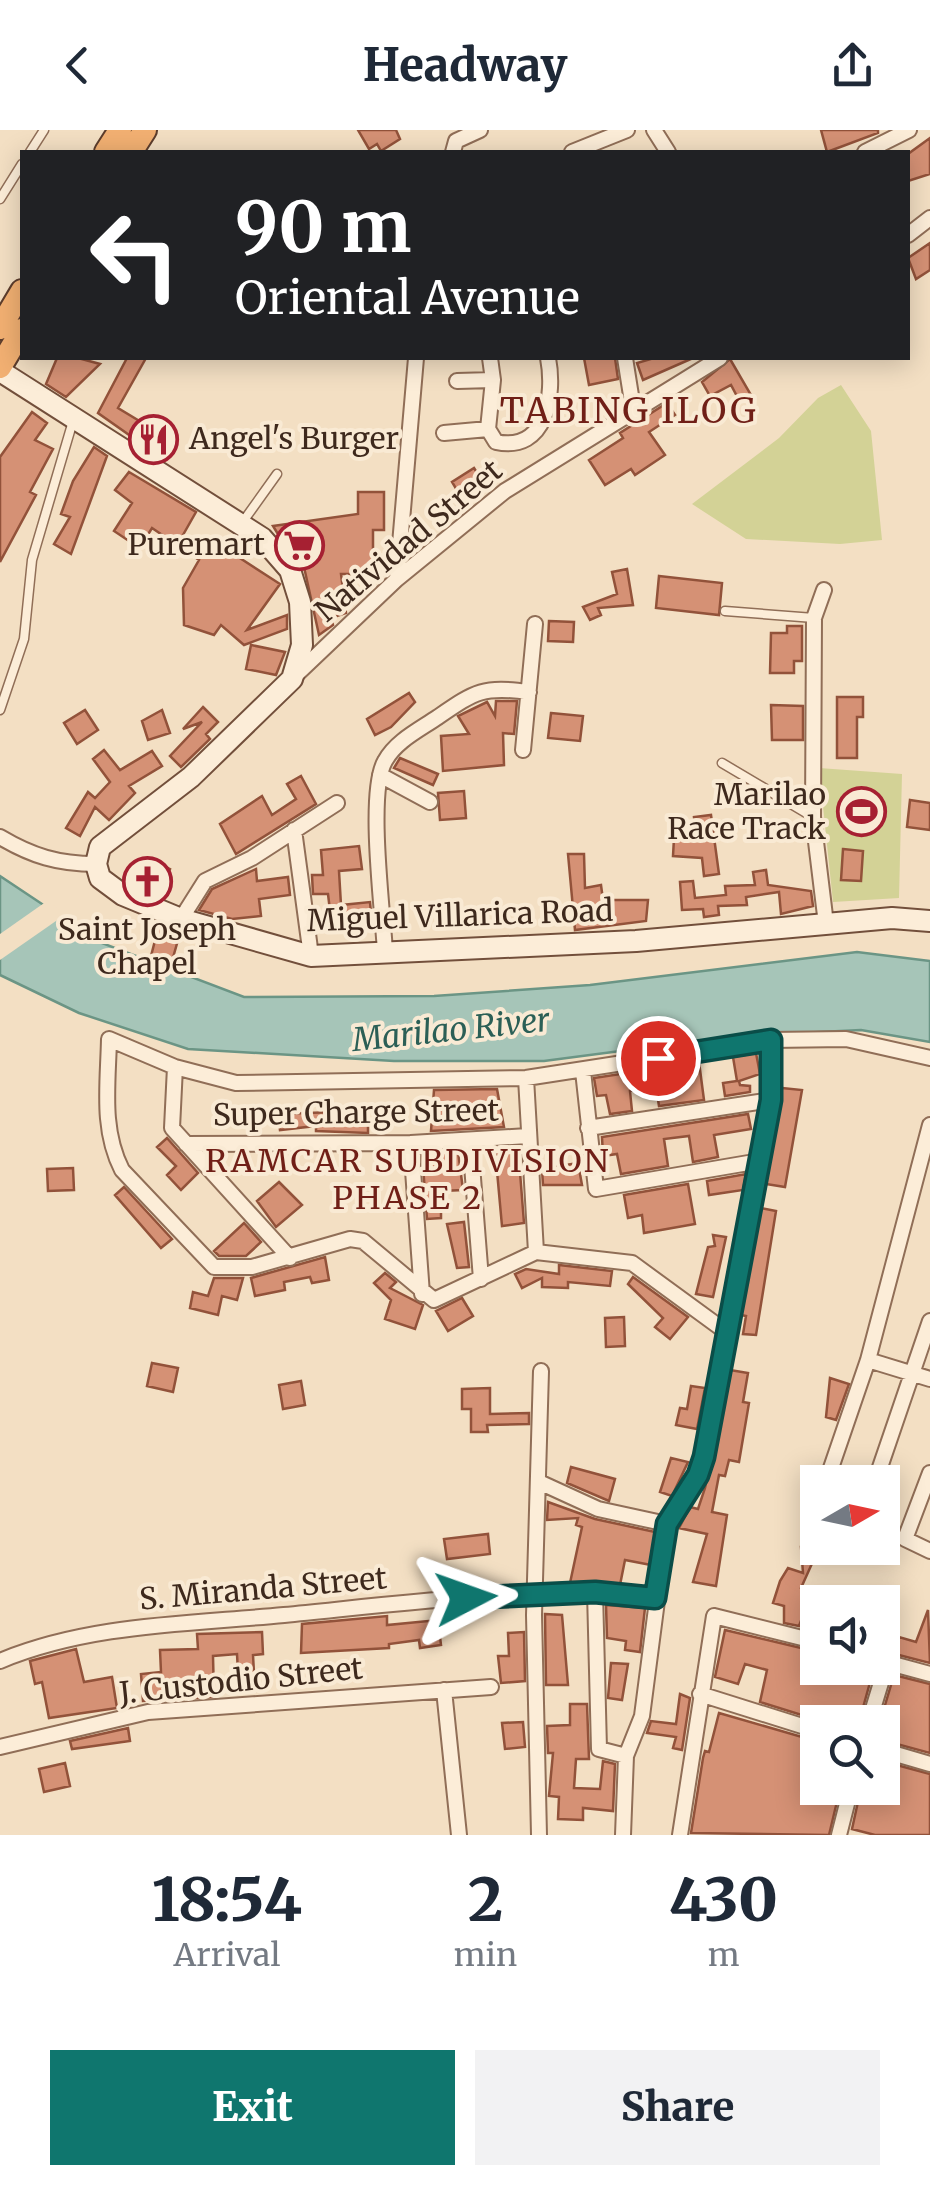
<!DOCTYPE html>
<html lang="en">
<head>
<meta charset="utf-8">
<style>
	:root { --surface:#fff; --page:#f2f2f3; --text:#1f2937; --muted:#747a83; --accent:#0f766e }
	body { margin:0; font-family:Merriweather,serif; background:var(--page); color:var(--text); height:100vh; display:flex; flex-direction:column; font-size:38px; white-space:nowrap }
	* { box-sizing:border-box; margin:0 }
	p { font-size:32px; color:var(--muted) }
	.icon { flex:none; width:55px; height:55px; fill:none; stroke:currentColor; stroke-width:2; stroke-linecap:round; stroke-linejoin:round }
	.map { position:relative; height:1705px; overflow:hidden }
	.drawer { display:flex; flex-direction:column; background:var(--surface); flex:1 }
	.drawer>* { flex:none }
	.hud { position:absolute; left:20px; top:20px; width:890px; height:210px; border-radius:0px; box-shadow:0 5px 25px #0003; background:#202124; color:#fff; overflow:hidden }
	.needle { width:65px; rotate:81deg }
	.controls { position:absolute; left:800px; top:1335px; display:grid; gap:20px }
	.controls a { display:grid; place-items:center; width:100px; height:100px; border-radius:0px; background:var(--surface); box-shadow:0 5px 25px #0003; font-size:50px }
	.pin { position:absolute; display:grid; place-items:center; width:85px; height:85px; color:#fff; margin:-42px; border:5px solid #fff; border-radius:50%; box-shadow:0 2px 10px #0007 }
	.me { position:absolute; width:110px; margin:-55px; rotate:86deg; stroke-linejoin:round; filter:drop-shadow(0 0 8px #0008) }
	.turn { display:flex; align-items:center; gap:35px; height:210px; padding:0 50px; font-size:45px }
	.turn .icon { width:130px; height:130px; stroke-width:2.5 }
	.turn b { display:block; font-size:70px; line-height:85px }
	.eta { display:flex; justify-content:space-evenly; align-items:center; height:170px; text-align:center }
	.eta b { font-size:60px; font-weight:800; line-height:70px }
	.button { display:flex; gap:20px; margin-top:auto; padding:20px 50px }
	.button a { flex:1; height:115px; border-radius:0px; background:var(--accent); color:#fff; font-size:40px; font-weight:800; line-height:115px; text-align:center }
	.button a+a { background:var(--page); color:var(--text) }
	header { display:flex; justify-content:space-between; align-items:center; height:130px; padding:0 50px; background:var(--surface); font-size:45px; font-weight:800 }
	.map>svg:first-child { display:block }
</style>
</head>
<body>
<header><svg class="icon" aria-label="back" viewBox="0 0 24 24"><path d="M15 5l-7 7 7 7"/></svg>Headway<svg class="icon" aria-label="share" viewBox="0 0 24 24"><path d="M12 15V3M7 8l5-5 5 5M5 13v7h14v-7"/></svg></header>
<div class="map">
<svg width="930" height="1705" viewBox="0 0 930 1705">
	<rect width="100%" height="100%" fill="#f3dfc3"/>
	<path fill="#d3d296" d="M841,255L871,301L882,410L840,414L746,409L692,374L779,308L818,268Z
		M819,638L902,644L899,768L833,772Z"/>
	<path fill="#a6c5b8" stroke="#6b9585" stroke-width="2.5" d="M0,746L99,812L244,867L434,866L590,855L857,822L930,831V912L861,900L735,906L544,931H394L188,919L79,883L0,845Z"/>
	<path fill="#f3dfc3" d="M47,771L66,784L0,830V804Z"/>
	<path fill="#d59175" stroke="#92523a" stroke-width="2.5" d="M358,0H396L400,9L381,21L377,14L369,19Z
		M821,0H878V3L827,22Z
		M930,8V44L908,51V24Z
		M930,113V140L916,149L908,128Z
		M57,228H78L100,234L66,267L46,254Z
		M127,228H146L118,278L171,310L159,326L98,283Z
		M584,228H615L618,249L589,255Z
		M654,228H693L643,250L637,233Z
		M730,229L751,265L740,272L731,255L710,266L702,252Z
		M667,273L675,285L649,302L665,325L635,345L631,339L605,355L589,330L623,308L620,303Z
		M32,282L47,293L35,310L53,319L30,362L36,365L0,432V327Z
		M94,317L107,326L71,424L54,414L70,387L61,384L73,351Z
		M474,338L486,357L464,372L452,352Z
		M129,342L196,382L183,405L207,418L212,410L280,454L247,500L287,485V499L244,515L221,495L214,505L184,495L183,458L199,430L152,398L144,411L132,413L114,401L132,373L115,360Z
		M358,362H384V400H373V444H341L346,483L331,488L333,495L319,505L304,437L313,435L292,407L281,409L273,396L358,384Z
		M627,439L633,475L598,478L601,485L590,490L583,477L617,464L612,442Z
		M659,446L722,453L719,485L656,478Z
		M549,491L574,492L573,512L548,511Z
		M787,496H802V531H794V543H770L771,503H787Z
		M251,515L285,522L276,545L246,539Z
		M409,563L415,572L391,597L375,605L367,589Z
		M837,567H863V587H857V628H837Z
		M496,571H517L514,604L503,603L504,635L443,641L441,606L469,604L458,586L487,572L495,586Z
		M771,575L803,576V610H772Z
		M203,577L218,592L206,604L210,609L181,637L170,626L202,592L183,599Z
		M85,580L98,600L77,614L64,593Z
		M162,580L170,603L148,610L142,591Z
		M551,583L583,586L580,611L548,608Z
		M104,620L120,640L152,621L162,636L129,656L135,663L109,690L95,677L80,706L66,698L88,662L95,668L110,652L93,629Z
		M400,628L438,644L433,655L394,638Z
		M301,646L316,674L236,724L220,694L262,666L272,685L296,669L287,654Z
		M464,661L466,688L440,690L438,663Z
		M910,670L930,673V700L907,697Z
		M711,685L719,744L704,746L702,728L673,726L674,708L696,709L694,687Z
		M359,716L362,739L339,741L341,775L370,772L372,794L357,795L356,786L331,789L328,764H313L312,745H323L321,720Z
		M843,719L863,721L861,751L841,750Z
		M568,724H584L585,758L601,755L603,770H648L646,791L575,800Z
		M154,731L170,739L160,765L128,752L133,743L138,746Z
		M256,739L257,751L288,747L290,765L259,769L261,786L232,789L199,780L212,759Z
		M766,740L768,755L811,761L813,776L781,784L779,762L746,767L747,775L718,776L719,785L704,787L703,779L682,780L680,752L693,751L695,768L726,765L725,756L755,755L753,742Z
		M159,795L180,803L172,831L151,826Z
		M756,923L760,944L739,951L740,955L750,956V962L725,966L723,953L737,951L733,927Z
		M699,932L704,970L659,976L656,957L630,961L632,981L610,984L606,965L597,966L594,948Z
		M782,958L802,960L785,1057L766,1054Z
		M497,959L504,997L431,1001L434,960Z
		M335,982V986L368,985V1003L316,1001V996L280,1000L278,984Z
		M748,984L751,999L714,1005L718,1027L693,1032L689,1006L664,1009L668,1036L621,1044L617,1024L603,1026L602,1007Z
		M167,1008L198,1043L181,1060L167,1045L176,1036L157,1017Z
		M518,1017L524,1093L502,1096L495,1019Z
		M458,1021L463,1060L441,1061V1088L427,1089L422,1023Z
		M578,1033L582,1055H543L542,1039Z
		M73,1038L74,1060L48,1061L47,1039Z
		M746,1044L743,1060L709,1065L707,1051Z
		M279,1052L302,1075L276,1097L257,1071Z
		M688,1054L695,1094L644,1103L642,1085L628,1088L624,1065Z
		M124,1057L172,1109L161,1118L115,1065Z
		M761,1078L776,1081L756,1205L743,1204L746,1186L741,1185Z
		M464,1092L469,1137L457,1138L447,1094Z
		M244,1093L261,1112L246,1126H219L214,1121Z
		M713,1105L726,1107L713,1167L696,1164L708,1117L715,1116Z
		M325,1127L329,1150L312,1153L310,1147L284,1152L285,1160L255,1166L251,1148Z
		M559,1135L612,1141L610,1156L568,1152V1158L542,1157V1148L522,1158L515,1144L526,1139L559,1144Z
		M385,1143L396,1152L390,1158L423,1175L415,1199L385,1189L391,1170L374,1153Z
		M633,1147L688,1187L670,1209L655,1197L663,1188L628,1154Z
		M214,1148H243L237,1170L222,1166L218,1185L190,1178L193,1162L208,1166Z
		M462,1168L473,1186L448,1201L436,1181Z
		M624,1187L625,1216L606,1217L605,1188Z
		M152,1233L178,1238L173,1262L147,1256Z
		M730,1240L748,1243L743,1272L749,1273L739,1332L729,1330L725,1346L719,1345L712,1382L727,1385L716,1456L693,1452L707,1404L679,1398L690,1377L698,1379L705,1358Z
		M830,1248L849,1254L836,1290L826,1287Z
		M301,1251L305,1275L283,1279L279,1255Z
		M691,1256L705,1258L697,1299L676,1295L680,1278L687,1279Z
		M490,1258V1284L529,1283V1294L487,1295L488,1302H471V1279H462V1259Z
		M671,1328L688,1332L672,1366L660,1362Z
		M571,1337L615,1349L609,1371L567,1353Z
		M548,1372L595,1389L655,1402L651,1435L625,1430L620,1455L570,1453L582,1397L576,1395L578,1388L547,1390Z
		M488,1404L490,1424L447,1429L444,1409Z
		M813,1416L814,1429L801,1458L818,1468V1493L802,1488L799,1496L784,1493V1476L773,1473L780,1451L788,1438L803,1443L801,1417Z
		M606,1475L645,1478L640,1522L625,1520L626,1511L607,1508Z
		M928,1480L930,1533L895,1524L899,1507L916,1512Z
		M545,1484L562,1485L568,1555H546Z
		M387,1486V1495L438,1490L441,1515L420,1518L419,1510L389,1514V1518L301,1523L302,1494Z
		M725,1500L818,1522L814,1538H874L859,1592H824L760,1572L767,1540L745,1534L738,1554L715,1547Z
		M262,1502L263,1524L253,1525L255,1561L239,1562L237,1524L213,1526L214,1567L143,1571L141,1544L161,1542L160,1520L198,1519L197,1504Z
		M524,1502L525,1551L501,1553L498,1526H509L508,1503Z
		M76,1519L84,1552L112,1547L117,1578L49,1588L42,1552L35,1554L30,1531Z
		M611,1533L628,1534L622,1570L608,1568Z
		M894,1545L930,1554V1623L882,1610L880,1592Z
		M680,1564L690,1568L682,1620L673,1618L676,1607L647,1603L651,1591L676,1594Z
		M570,1574H587L589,1629H576L574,1658L600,1659L603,1631L615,1634L613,1681L583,1678V1690L558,1689L559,1667L549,1666L553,1623H548L547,1596L570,1595Z
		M719,1583L816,1611L811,1627L818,1629V1658L840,1659L829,1705L691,1703L703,1628L705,1621L709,1622Z
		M523,1592L525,1617L505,1619L502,1593Z
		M128,1598L130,1611L72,1619L70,1611Z
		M882,1631L930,1644V1705H875L852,1699L861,1658H882Z
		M65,1633L70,1656L44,1662L39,1639Z"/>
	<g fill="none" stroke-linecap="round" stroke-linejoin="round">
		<defs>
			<path id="service" d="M30,22L44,0
				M0,69L22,34
				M242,393L277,344
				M725,481L814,488
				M0,580L24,509L32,430L73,291
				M722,633L813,687"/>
			<path id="minor" d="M654,0L668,22
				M453,22L456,11L480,0
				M572,22L627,0
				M865,22L909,0
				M908,105L930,88
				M625,228L633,278
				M457,251L493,250
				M488,299L496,312C547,323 555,264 548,228
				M488,299L493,250L490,228
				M444,303L488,299
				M397,449L416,228
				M824,460L814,488L813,687L826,794
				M296,545L397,449L505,361L720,228
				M523,620L535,494
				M380,645L430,672
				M294,700L311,826
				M0,707C32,726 58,734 96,734
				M181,789L205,751L252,728L337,673
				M385,822C383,782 367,662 385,631C396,611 419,600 438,587C476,561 483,556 529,562
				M175,937L172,998L290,1128
				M583,941L596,1059L760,1031
				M526,948L536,1122
				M588,998L771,970
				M470,1010L481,1149
				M411,1013L422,1164
				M186,1014L411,1013L528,1006
				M725,1201L632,1133L536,1122L434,1170L363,1111L350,1109L252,1137H214L122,1040C101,999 108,955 109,909L175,937L236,953L526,948L771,910L846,909L930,928
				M868,1230L930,1249
				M831,1338L868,1230L930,995
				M930,1343L905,1409L930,1421
				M539,1352L598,1379L667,1394
				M875,1352L930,1191
				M595,1462L599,1619L626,1626
				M0,1531C88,1494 190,1494 284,1485C407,1473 531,1456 655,1468
				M882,1531L930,1544
				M444,1560L459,1705
				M700,1564L818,1601
				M869,1592L887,1533
				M0,1617L148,1582L491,1557
				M882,1620L930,1634
				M539,1705L534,1485L541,1241
				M623,1705L626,1626L642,1586L667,1394L698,1345L703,1327L771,970V910
				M680,1705L714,1486L818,1512
				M839,1705L851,1658"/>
			<path id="secondary" d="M0,241L262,408L290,440L300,472L302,515L292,549L191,647L100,717L96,734L100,748L123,765L181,789L311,826L636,811L892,788L930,791"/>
			<path id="trunk" d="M106,22L120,0
				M131,22L145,0
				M0,198L22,161
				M0,237L22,200"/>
		</defs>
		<use href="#service" stroke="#906e57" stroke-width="11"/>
		<use href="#minor" stroke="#906e57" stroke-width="18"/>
		<use href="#secondary" stroke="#724f3b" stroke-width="24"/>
		<use href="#trunk" stroke="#5d3d2c" stroke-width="26"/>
		<use href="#service" stroke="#fcedd8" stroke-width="8"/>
		<use href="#minor" stroke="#fcedd8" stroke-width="14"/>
		<use href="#secondary" stroke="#fcedd8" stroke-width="20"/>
		<use href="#trunk" stroke="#f2b072" stroke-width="22"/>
	</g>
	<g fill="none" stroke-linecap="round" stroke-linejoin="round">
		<defs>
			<path id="route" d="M466,1468L595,1462L655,1468L667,1394L698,1345L704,1327L771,970V910L658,928"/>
		</defs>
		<use href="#route" stroke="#0a4d48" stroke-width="25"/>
		<use href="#route" stroke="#0f766e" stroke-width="18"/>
	</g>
	<defs>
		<symbol id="restaurant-ring" viewBox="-11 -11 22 22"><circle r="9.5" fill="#f9ead4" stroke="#a62032" stroke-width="1.5"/><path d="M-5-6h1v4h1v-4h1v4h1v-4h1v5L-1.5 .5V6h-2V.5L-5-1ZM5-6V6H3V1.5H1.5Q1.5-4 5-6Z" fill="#a62032"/></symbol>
		<symbol id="supermarket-ring" viewBox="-11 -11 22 22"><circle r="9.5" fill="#f9ead4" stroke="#a62032" stroke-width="1.5"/><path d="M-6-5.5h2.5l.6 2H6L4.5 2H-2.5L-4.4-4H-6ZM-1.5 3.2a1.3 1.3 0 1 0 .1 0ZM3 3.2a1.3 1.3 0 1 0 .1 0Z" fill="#a62032"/></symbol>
		<symbol id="stadium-ring" viewBox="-11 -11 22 22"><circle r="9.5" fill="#f9ead4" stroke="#a62032" stroke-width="1.5"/><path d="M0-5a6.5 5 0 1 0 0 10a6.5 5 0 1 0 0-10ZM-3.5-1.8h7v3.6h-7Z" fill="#a62032"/></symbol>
		<symbol id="church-ring" viewBox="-11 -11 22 22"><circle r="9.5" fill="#f9ead4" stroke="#a62032" stroke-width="1.5"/><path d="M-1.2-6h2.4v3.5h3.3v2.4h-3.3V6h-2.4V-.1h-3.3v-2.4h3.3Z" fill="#a62032"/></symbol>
	</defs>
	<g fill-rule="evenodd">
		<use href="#restaurant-ring" x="126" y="282" width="55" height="55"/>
		<use href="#supermarket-ring" x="272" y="388" width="55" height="55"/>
		<use href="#stadium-ring" x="834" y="654" width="55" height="55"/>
		<use href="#church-ring" x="120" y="724" width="55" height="55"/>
	</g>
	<g text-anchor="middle" stroke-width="8" stroke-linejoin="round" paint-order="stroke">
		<g font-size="30" fill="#3e291d" stroke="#f9ead4" text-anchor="end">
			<text x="189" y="319" text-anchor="start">Angel's Burger</text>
			<text x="265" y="425">Puremart</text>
			<text x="826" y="675">Marilao<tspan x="826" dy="34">Race Track</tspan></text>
			<text x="147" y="810" text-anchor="middle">Saint Joseph<tspan x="147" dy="34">Chapel</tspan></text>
		</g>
		<g font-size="30" fill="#3e291d" stroke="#f9ead4">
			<text transform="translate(409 411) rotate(-40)" y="10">Natividad Street</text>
			<text transform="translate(460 786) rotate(-2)" y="10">Miguel Villarica Road</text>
			<text transform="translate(356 983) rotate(-1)" y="10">Super Charge Street</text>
			<text transform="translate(263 1459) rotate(-5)" y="10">S. Miranda Street</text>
			<text transform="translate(241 1551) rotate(-6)" y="10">J. Custodio Street</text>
		</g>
		<g font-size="32" font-style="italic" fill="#2b5f56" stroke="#f9ead4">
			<text transform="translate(451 900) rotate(-6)" y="11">Marilao River</text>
		</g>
		<g font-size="32" letter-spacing="2.5" fill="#701f17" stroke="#f9ead4">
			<text x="408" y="1042">RAMCAR SUBDIVISION<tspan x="408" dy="37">PHASE 2</tspan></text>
		</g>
		<g font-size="35" letter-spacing="2.5" fill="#701f17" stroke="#f9ead4">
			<text x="629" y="293">TABING ILOG</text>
		</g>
	</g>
</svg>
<div class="controls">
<a><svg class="needle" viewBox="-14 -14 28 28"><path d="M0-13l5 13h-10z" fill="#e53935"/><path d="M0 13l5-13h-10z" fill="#747a83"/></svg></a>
<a><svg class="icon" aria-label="sound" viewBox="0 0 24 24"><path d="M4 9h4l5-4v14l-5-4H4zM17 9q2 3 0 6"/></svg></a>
<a><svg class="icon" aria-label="search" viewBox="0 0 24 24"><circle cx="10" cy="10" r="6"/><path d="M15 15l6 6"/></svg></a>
</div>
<div class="pin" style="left:658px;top:928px;background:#d93025"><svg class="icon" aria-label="arrive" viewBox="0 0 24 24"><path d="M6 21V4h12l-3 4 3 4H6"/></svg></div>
<svg class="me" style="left:466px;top:1468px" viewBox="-20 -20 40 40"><path d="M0-17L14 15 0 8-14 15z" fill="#0f766e" stroke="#fff" stroke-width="4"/></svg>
<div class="hud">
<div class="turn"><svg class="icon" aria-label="left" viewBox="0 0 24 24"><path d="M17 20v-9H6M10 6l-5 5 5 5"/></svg><div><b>90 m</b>Oriental Avenue</div></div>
</div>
</div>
<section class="drawer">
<div class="eta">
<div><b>18:54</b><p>Arrival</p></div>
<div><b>2</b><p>min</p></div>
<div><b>430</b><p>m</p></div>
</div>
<div class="button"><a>Exit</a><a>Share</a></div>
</section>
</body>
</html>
